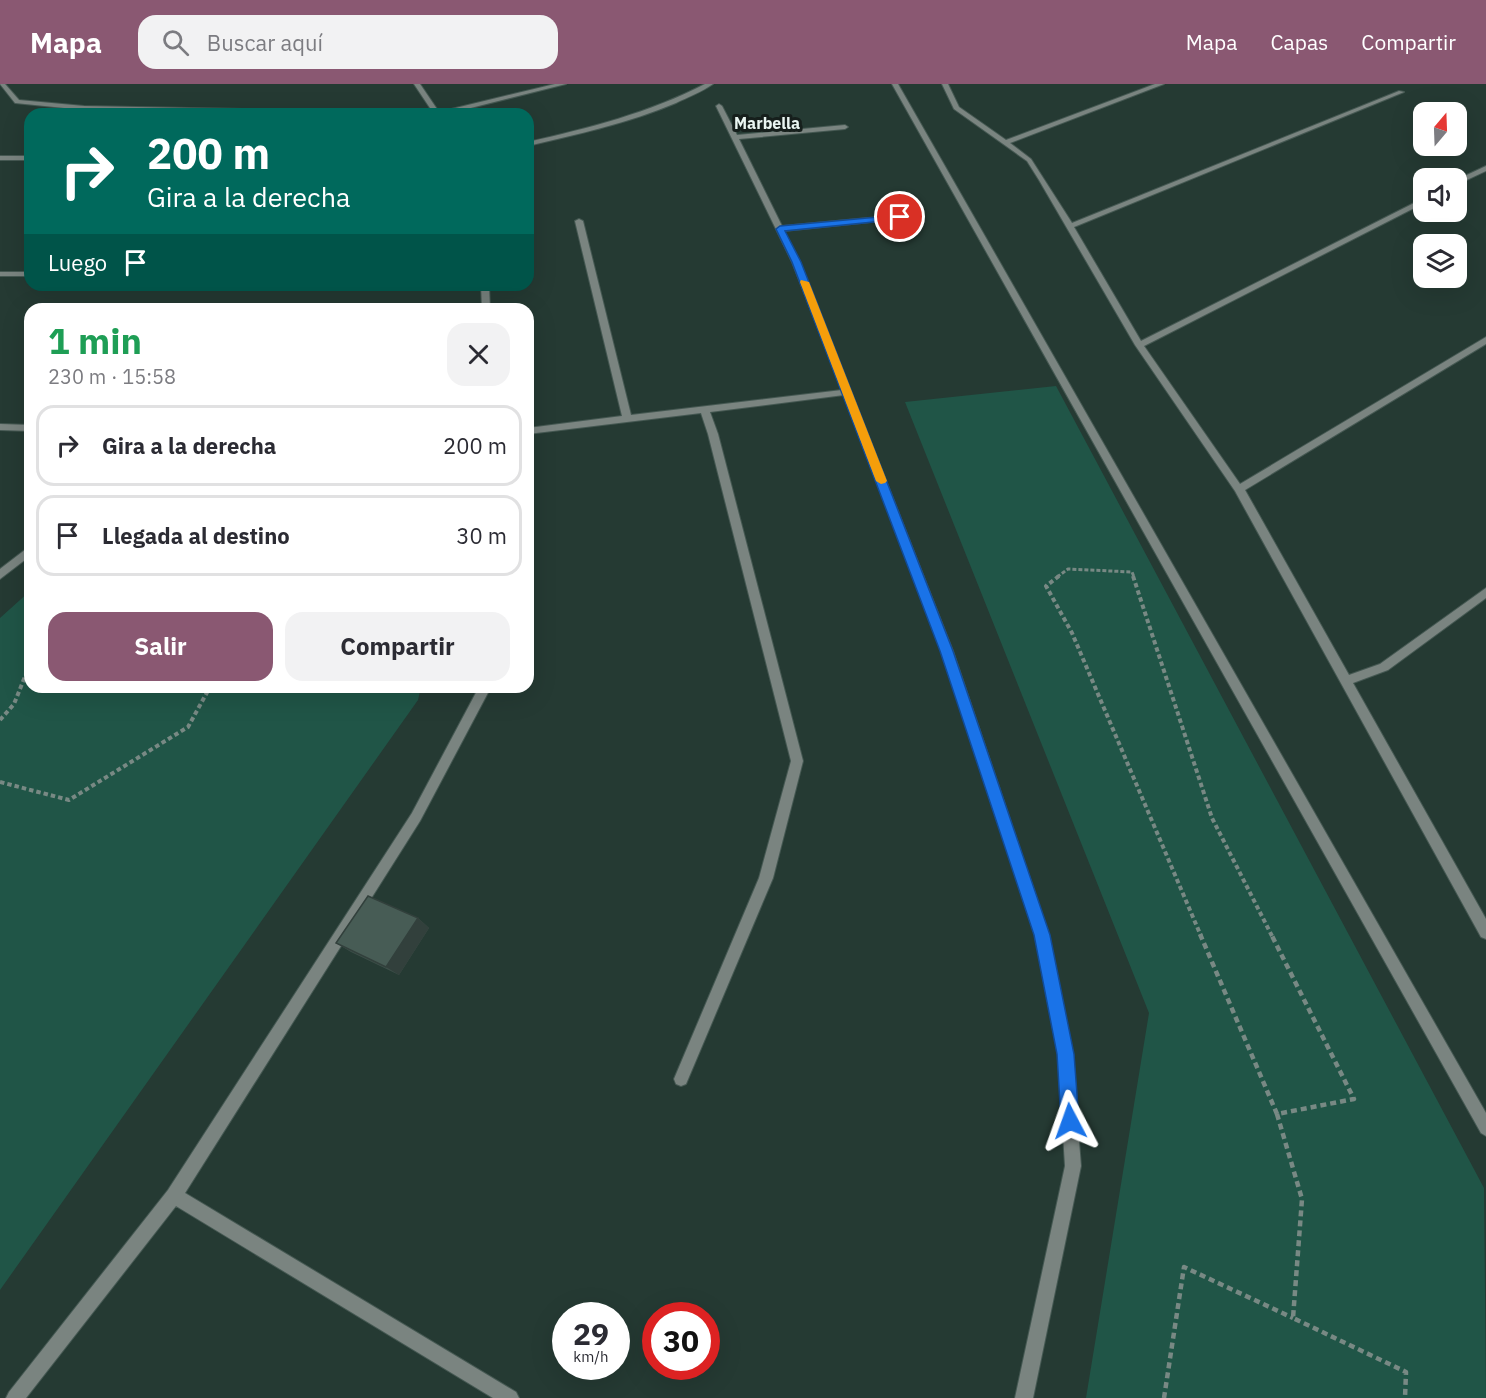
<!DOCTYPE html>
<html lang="es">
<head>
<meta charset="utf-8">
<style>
	:root { --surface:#fff; --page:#f2f2f3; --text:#2b2b33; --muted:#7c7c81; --line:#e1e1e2; --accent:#8a5872 }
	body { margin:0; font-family:"IBM Plex Sans",sans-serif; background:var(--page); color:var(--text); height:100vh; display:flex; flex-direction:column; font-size:22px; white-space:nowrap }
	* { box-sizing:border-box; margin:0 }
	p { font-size:20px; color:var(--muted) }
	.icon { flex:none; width:33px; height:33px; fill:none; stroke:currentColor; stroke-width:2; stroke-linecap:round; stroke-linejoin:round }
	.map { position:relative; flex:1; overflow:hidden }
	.drawer { position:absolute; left:24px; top:219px; width:510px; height:390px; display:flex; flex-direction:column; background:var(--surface); border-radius:18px; box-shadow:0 6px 24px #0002 }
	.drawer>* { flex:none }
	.top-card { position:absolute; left:24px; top:24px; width:510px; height:183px; border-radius:18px; box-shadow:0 6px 24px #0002; background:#00695c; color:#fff; overflow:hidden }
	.needle { width:39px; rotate:19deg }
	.tools { position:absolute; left:1413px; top:18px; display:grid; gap:12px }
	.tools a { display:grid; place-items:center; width:54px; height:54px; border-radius:12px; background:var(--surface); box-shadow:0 6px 24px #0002; font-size:30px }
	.speed { position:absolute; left:552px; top:1218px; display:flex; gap:12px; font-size:30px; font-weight:700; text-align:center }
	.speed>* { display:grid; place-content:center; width:78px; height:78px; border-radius:50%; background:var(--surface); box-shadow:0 6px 24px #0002; line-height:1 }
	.speed small { font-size:15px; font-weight:400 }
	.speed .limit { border:9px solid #d22; background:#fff; color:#111 }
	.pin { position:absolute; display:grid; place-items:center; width:51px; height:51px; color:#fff; margin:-26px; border:3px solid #fff; border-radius:50%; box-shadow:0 2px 6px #0007 }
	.me { position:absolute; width:66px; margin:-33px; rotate:356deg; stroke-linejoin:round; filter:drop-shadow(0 0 4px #0008) }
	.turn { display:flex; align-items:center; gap:21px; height:126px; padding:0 24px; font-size:27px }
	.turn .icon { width:78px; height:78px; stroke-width:2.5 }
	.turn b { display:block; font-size:42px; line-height:51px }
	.then { display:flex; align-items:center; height:57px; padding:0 24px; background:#0003; gap:12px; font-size:22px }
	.round { display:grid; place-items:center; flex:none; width:63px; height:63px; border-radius:18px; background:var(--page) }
	.summary { display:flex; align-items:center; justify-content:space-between; height:102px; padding:0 24px }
	h1 { font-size:36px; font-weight:700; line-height:45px; color:#1e9e55 }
	.action { display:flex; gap:12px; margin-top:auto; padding:12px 24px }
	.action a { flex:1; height:69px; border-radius:18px; background:var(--accent); color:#fff; font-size:24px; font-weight:700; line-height:69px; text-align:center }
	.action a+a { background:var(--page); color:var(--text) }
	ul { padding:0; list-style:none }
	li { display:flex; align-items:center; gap:18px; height:81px; margin:0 12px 9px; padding:0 12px; border:3px solid var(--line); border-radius:18px }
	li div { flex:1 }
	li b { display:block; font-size:22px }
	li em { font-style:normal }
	header { display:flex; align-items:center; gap:36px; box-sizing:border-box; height:84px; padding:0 30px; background:var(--accent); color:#fff }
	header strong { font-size:28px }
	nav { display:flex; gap:33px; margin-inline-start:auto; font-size:21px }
	.search { width:420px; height:54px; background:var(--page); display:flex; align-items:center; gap:15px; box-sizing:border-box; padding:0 21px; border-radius:18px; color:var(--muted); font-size:22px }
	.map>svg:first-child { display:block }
</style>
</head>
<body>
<header>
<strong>Mapa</strong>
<div class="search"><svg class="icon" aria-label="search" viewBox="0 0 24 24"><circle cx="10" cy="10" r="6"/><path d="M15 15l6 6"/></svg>Buscar aquí</div>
<nav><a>Mapa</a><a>Capas</a><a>Compartir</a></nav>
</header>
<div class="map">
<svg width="1486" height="1314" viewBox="0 0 1486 1314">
	<rect width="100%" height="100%" fill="#253a33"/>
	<path fill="#205547" d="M1056,302L1484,1104L1486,1314H1086L1149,929L905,318Z
		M30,507V603H421L418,616L0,1206V534Z"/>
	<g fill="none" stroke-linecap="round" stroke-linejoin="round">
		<defs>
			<path id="minor" d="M0,0H5L19,16L84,22L414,28L417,30L84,26L15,19Z
				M414,0H420L439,28L555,0H566L447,30H434Z
				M705,0H713C702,8 688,13 676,19C629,39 578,50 528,62V58C589,44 649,29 705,0Z
				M892,0H898L1486,1029V1052L1481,1049Z
				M942,0H948L959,23L1006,56L1155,0H1164L1010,59L1031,75L1072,139L1399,7L1404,8L1074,143L1141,257L1424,114V119L1144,262L1240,400L1486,253V260L1245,406L1349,591L1380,580L1486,504V514L1388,586L1353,599L1486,835V855L1481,853L1235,407L1135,261L1039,96L1027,77L954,25Z
				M719,20L722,22L737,51L845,41L848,43L845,45L739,55L782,142L900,131L904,133L900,135L784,147L800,178L953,567L1049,851L1072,970L1081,1082L1033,1314H1015L1065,1082L1058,970L1035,851L941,567L844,311L710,328L718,350L803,677L773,794L686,1000L681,1002L676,1000L674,995L759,794L791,677L708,350L701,329L528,350V344L622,332L575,137L579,135L583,137L631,331L842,306L792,178L716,22Z
				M0,72H30V76H0Z
				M1486,82V87L1456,101V96Z
				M0,188H30V192H0Z
				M481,201H489L490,225H482Z
				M0,340L30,341V347L0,346Z
				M30,462V472L0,495V485Z
				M479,603H491L420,737L185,1109L516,1308L519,1314H493L176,1122L26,1314H6L9,1308L168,1106L412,729Z"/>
		</defs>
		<use href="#minor" stroke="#455852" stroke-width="2"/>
		<path stroke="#788984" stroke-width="3" stroke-dasharray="4 2" stroke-linecap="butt" d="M1057,493L1068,485L1132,488L1134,493"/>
		<path stroke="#788984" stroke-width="4" stroke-dasharray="4.5 3" stroke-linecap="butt" d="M1059,492L1046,502L1072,549L1201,852
			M1133,492L1212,734L1272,852
			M0,636L14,620L30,580
			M0,698L69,716L188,643L210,603"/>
		<path stroke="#788984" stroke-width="4.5" stroke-dasharray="6 4" stroke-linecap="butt" d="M1200,850L1277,1030L1354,1015L1271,850
			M1277,1030L1302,1115L1293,1234L1406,1288L1405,1314
			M1164,1314L1184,1183L1293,1234"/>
		<use href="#minor" fill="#7a8480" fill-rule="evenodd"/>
	</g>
	<path fill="#3d4f49" d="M418,834L429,844L399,891L351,868L336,859Z"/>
	<path fill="#32403c" d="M418,834L429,844L399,891L386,883Z"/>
	<path fill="#475c55" stroke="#32403c" stroke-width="1.5" d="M368,812L418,834L386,883L336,859Z"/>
	<path fill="#1a73e8" stroke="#114b97" stroke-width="1.5" d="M900,131L903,132V135L785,147L801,178L953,567L1050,851L1074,970L1079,1037L1076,1043L1070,1046L1064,1043L1061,1037L1057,970L1034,851L940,567L792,178L776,145L780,142Z"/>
	<path fill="#f59e0b" d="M801,196L809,198L887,397L885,399L881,400L876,397L800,198Z"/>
	<g text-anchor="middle" stroke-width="6" stroke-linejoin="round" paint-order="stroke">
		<g font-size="16" font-weight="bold" fill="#eaf6f2" stroke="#161f1c">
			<text x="767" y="45">Marbella</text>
		</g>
	</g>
</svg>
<div class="tools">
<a><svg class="needle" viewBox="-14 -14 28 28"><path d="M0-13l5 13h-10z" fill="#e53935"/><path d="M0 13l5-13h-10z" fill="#7c7c81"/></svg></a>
<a><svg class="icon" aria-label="sound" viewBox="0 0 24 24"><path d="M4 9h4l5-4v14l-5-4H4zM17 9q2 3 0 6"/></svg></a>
<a><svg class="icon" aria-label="layers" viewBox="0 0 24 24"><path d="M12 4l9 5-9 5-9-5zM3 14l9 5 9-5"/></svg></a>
</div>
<div class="speed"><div>29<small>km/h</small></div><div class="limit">30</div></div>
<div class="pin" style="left:900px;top:133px;background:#d93025"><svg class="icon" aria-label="arrive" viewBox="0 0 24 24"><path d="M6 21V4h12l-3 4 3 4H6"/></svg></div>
<svg class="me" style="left:1070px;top:1037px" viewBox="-20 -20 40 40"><path d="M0-17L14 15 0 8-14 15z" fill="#1a73e8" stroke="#fff" stroke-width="4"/></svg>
<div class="top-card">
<div class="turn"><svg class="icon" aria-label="right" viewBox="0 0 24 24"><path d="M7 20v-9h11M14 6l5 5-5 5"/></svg><div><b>200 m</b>Gira a la derecha</div></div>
<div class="then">Luego<svg class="icon" aria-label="arrive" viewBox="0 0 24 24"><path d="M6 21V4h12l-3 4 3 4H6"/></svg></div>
</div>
<section class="drawer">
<div class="summary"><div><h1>1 min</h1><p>230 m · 15:58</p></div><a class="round"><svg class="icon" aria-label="close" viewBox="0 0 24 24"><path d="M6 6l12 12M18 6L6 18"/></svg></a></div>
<ul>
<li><svg class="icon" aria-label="right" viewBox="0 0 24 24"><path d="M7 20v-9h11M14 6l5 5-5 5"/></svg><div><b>Gira a la derecha</b></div><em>200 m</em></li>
<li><svg class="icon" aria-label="arrive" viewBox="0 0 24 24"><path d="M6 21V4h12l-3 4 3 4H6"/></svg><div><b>Llegada al destino</b></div><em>30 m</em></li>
</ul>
<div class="action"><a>Salir</a><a>Compartir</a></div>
</section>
</div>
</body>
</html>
